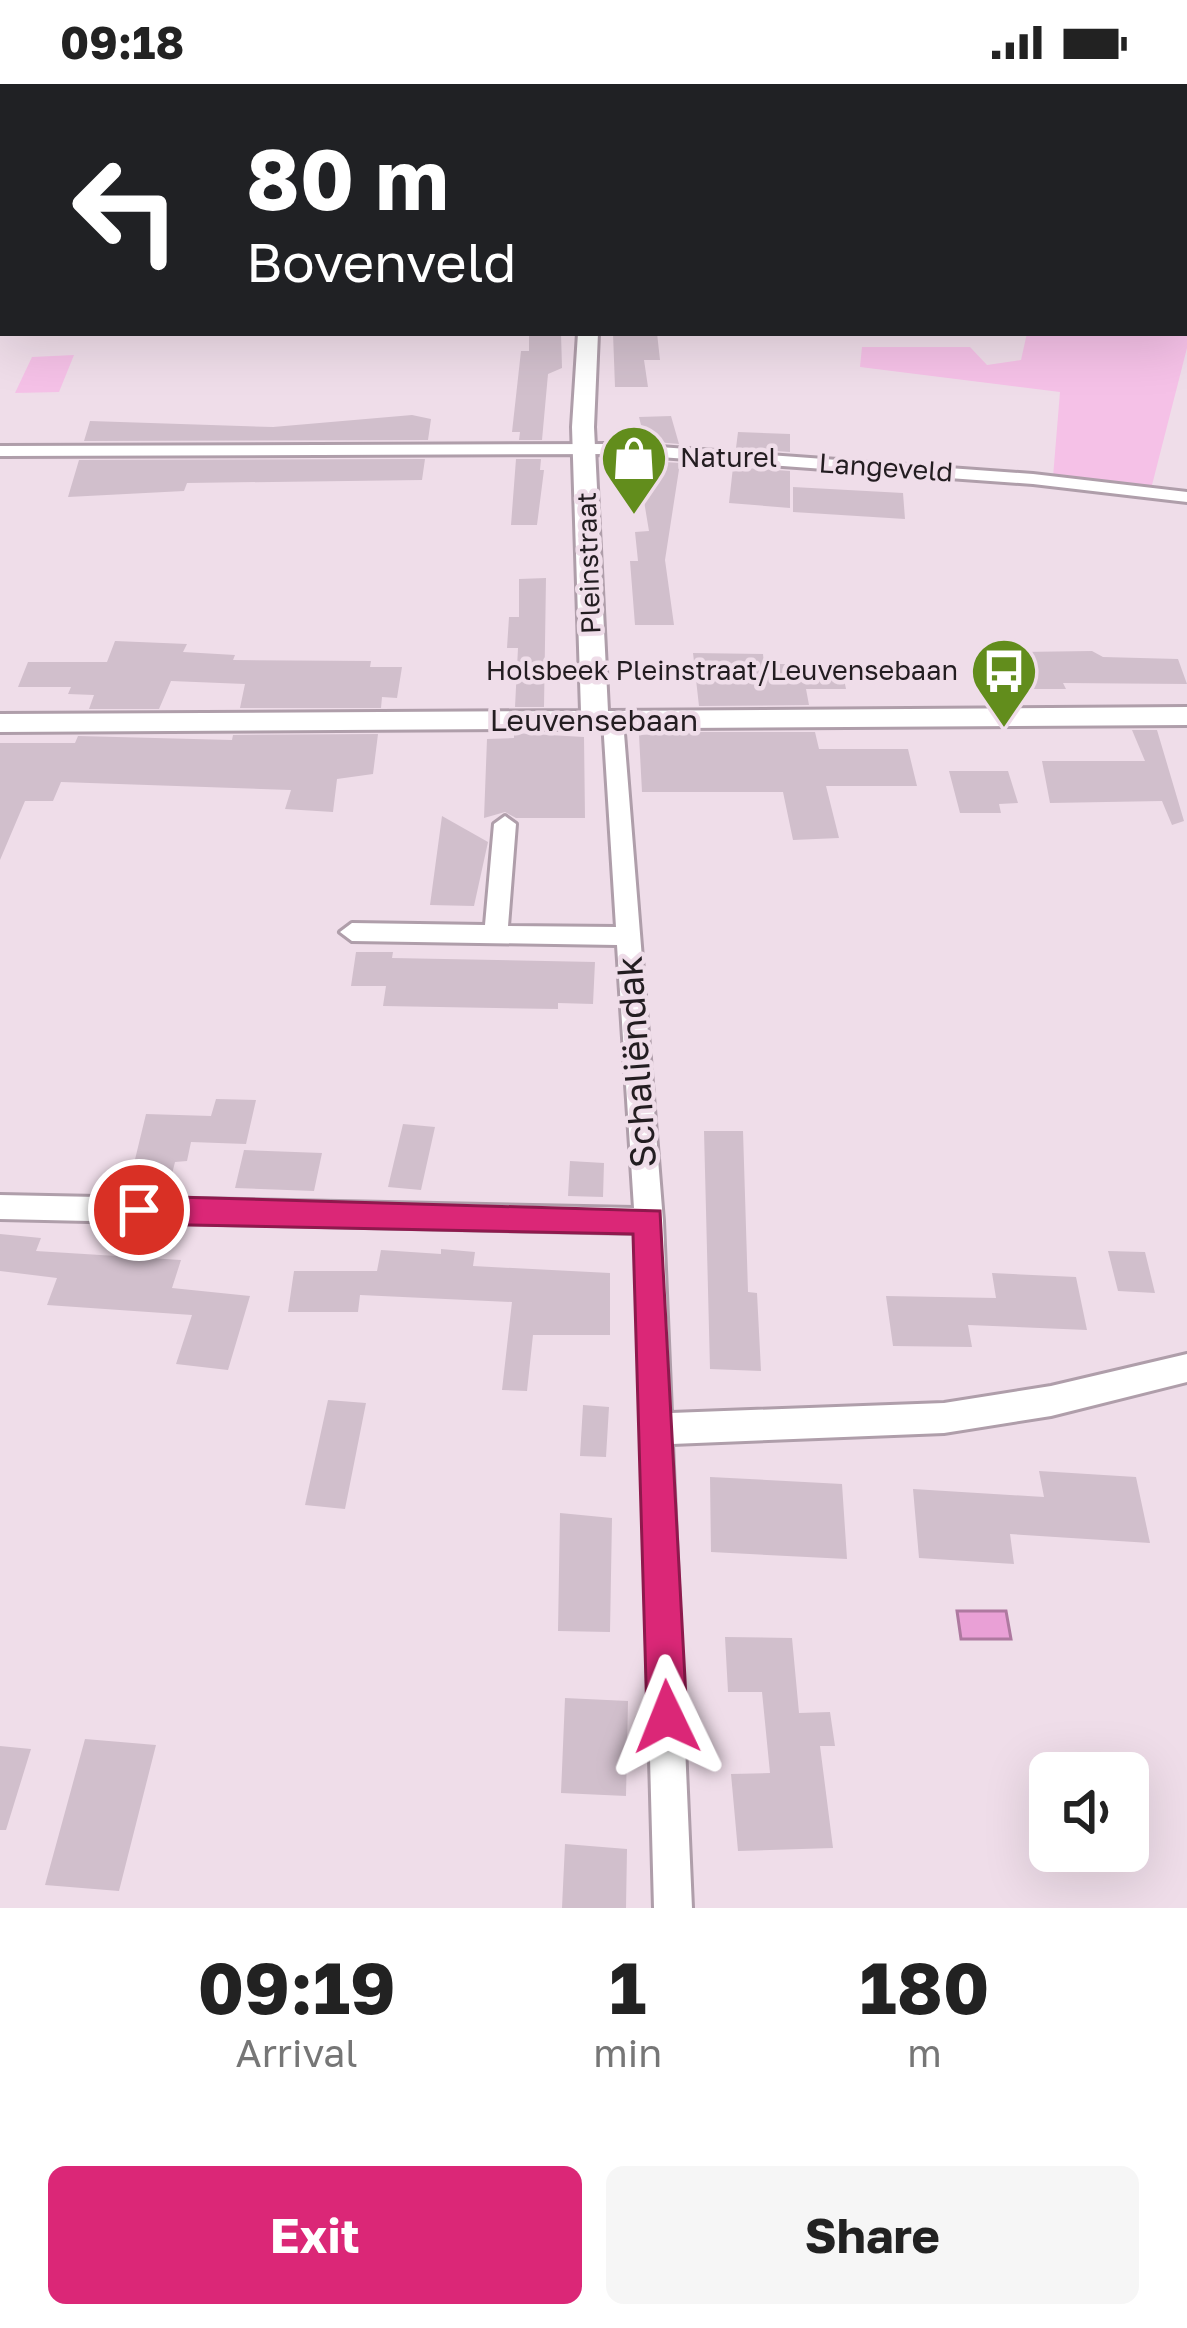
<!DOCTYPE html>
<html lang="en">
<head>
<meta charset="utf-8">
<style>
	:root { --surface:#fff; --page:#f6f6f6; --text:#222; --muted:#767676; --accent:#db2777 }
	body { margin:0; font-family:"Golos Text",sans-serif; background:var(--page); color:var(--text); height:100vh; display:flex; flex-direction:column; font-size:45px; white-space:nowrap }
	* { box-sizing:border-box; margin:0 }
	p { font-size:39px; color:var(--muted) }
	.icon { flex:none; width:66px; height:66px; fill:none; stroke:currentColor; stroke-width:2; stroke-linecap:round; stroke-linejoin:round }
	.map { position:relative; height:1824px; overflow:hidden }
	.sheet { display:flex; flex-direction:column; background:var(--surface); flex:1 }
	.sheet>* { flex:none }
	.banner { position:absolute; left:0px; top:0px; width:1188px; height:252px; box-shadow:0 12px 48px #0002; background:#202124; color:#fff; overflow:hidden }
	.tools { position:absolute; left:1029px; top:1668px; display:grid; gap:24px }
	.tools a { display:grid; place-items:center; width:120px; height:120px; border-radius:18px; background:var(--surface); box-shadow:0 12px 48px #0002; font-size:60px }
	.pin { position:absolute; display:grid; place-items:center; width:102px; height:102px; color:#fff; margin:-51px; border:6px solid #fff; border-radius:50%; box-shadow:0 3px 12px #0007 }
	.me { position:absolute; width:132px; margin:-66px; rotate:358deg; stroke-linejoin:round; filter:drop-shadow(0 0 9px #0008) }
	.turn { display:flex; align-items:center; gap:42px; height:252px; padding:0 48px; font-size:54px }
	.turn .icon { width:156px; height:156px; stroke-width:2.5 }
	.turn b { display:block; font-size:84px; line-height:102px }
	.eta { display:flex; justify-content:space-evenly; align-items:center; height:204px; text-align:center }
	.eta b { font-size:72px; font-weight:700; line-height:84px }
	.primary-button { display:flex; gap:24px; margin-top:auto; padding:24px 48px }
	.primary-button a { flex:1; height:138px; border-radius:18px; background:var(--accent); color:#fff; font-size:48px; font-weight:700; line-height:138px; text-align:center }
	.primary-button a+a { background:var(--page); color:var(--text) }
	.status { display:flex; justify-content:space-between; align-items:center; height:84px; padding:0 60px; background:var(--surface); direction:ltr }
	.status svg { height:33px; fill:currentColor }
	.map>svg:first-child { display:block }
</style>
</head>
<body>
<div class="status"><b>09:18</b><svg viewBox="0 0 49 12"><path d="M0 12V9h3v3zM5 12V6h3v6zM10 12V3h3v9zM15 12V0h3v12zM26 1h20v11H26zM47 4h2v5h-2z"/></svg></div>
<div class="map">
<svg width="1187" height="1824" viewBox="0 0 1187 1824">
	<rect width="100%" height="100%" fill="#efdde9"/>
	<path fill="#f5c1e7" d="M1187,192V264L1151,405L1053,393L1060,308L860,283L862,263H970L987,281L1021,276L1027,249H1185Z
		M74,271L59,308L15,309L32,273Z"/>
	<path fill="#e9a0d6" stroke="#ae79a0" stroke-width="3" d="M957,1527H1006L1011,1555H961Z"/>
	<path fill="#d1bfcc" d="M529,249H561L562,284L548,290L542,356H519L520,348H512L521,267H529Z
		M613,249H657L660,276H644L648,303H615Z
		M412,331L431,335L428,356L84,357L90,337L273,343Z
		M671,332L679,360L645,357L639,333Z
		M738,348L790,350V368L736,364Z
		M425,375L422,396L187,399L184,407L68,413L79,376Z
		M516,375H541L540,386H544L537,441H511Z
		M649,377L680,379L665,476L674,541H635L630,477H638L635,448L649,447L643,411Z
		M733,383L790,387V424L729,419Z
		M793,403L903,409L905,435L793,428Z
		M546,494L544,623H515L518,564H507L509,533H519V495Z
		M115,557L187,560L183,568L235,571L233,576L371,577L370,583H402L397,614L382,613L381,624H240L245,600L171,597L159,625H89L94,611L68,610L71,603H18L28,578H107Z
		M1092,567L1103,573L1178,575L1187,600L1063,599L1066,605H1028L1020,568Z
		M693,569L763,570L764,580H841L846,605H806L809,621L699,622Z
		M1132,646H1157L1184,737L1172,741L1162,717L1050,719L1042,677H1145Z
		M701,648H815L819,665H908L917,702H826L839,754L793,756L783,708H642L639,651Z
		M514,649L584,653L585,734H516L505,728L484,734L487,655L514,654Z
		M378,650L373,690L337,695L333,728L285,725L291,706L61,698L53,717H25L0,776V659H75L78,652L232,656L233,651Z
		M949,687H1008L1018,719L999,720L1001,729H960Z
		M442,732L488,758L474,822L430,821Z
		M356,868H393L392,874L595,878L593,920L558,919V925L383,922L386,902H351Z
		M216,1015L256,1016L246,1060L191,1058L187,1077L175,1078L171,1094L131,1092L146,1030L211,1032Z
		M403,1040L435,1043L421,1106L388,1103Z
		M704,1047H743L748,1208L757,1209L761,1287L710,1285Z
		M244,1066L322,1069L314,1107L235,1104Z
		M570,1077L604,1079L603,1113L568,1112Z
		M0,1150L41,1154L36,1167L181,1176L172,1204L250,1212L228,1286L176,1280L192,1231L47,1221L57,1194L0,1187Z
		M441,1165L475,1168L473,1182L610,1189V1251H533L527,1307L502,1306L512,1218L360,1211L358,1228H288L294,1187H377L381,1166L441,1170Z
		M1108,1167L1145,1168L1155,1209L1118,1207Z
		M992,1189L1076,1193L1087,1246L968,1241L972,1263L893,1262L886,1212L996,1214Z
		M328,1316L366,1319L345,1425L305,1421Z
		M583,1321L609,1323L606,1373L580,1372Z
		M1039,1387L1136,1393L1150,1459L1010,1450L1014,1480L919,1474L913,1405L1044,1413Z
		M710,1393L842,1400L847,1475L711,1468Z
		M560,1429L612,1434L610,1548L558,1547Z
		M725,1553L792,1554L799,1629L830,1628L835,1662H820L833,1764L738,1767L731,1690L770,1689L762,1608H728Z
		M565,1614L628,1617L626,1712L561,1709Z
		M85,1655L156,1661L119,1807L45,1801Z
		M0,1662L31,1665L6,1746H0Z
		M565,1760L627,1765L626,1824H562Z"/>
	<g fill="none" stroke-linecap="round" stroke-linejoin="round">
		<defs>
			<path id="street" d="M0,4H3V10H0Z
				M618,360L1033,390L1187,408V418L1033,400L618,370L0,372V362Z
				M613,631L623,637L663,1137L671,1329L944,1319L1051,1302L1187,1270V1298L1051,1332L944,1349L672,1360L692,1824H654L636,1149L0,1135V1111L634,1124L617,861L352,857L340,848L352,839L485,841L494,740L505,732L516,740L508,842L616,843L603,637Z"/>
			<path id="secondary" d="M466,0H483L485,3H468Z
				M578,249H598L594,343L608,627L1187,623V641L0,648V630L581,627L572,343Z"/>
			<path id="highway" d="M1187,62V75H1185V62Z
				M0,194H3V208H0Z"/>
		</defs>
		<use href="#street" stroke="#af9eaa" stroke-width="6"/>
		<use href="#secondary" stroke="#af9eaa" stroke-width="6"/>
		<use href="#highway" stroke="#af9eaa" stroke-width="6"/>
		<use href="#street" fill="#fff" fill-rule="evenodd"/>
		<use href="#secondary" fill="#fff" fill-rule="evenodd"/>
		<use href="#highway" fill="#fff" fill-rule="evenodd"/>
		<path stroke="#51494f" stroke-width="4.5" d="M597,3L608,0"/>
	</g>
	<path fill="#db2777" stroke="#8e194d" stroke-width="3" d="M139,1112L660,1127L687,1633L681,1647L667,1652L653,1647L647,1633L633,1150L139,1140L128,1136L123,1126L128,1116Z"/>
	<defs>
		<symbol id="shop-pin" viewBox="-11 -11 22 30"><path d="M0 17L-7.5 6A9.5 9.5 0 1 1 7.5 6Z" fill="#628d1c" stroke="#efdde9"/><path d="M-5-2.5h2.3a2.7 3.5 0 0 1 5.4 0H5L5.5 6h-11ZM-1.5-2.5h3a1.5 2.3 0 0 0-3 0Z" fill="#fff"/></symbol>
		<symbol id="bus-pin" viewBox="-11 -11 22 30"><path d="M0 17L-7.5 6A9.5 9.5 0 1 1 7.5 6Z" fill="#628d1c" stroke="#efdde9"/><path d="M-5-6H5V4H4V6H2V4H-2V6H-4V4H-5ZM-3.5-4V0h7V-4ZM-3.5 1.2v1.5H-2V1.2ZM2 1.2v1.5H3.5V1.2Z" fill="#fff"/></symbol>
	</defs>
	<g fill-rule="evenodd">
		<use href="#shop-pin" x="596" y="336" width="76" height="104"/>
		<use href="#bus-pin" x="966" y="549" width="76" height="104"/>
	</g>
	<g text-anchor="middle" stroke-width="9" stroke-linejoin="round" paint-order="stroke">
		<g font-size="27" fill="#231d21" stroke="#efdde9" text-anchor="start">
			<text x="680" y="383">Naturel</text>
			<text x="958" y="596" text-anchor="end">Holsbeek Pleinstraat/Leuvensebaan</text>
		</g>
		<g font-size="27" fill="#231d21" stroke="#efdde9">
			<text transform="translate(886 384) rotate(4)" y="9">Langeveld</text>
			<text transform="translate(589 479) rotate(-92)" y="9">Pleinstraat</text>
		</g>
		<g font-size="30" fill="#231d21" stroke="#efdde9">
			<text x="594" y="647">Leuvensebaan</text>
		</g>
		<g font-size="36" fill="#231d21" stroke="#efdde9">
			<text transform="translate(636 978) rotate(-94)" y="13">Schaliëndak</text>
		</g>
	</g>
</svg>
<div class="tools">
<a><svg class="icon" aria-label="sound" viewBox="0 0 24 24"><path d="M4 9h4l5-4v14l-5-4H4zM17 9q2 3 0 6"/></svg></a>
</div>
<div class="pin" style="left:139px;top:1126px;background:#d93025"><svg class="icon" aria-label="arrive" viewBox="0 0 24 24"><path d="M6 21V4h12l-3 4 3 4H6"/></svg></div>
<svg class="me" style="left:667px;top:1633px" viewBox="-20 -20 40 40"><path d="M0-17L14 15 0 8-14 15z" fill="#db2777" stroke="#fff" stroke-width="4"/></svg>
<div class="banner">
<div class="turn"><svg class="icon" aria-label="left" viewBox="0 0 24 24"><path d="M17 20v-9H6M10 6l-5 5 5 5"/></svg><div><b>80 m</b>Bovenveld</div></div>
</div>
</div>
<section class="sheet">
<div class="eta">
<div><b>09:19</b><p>Arrival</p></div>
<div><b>1</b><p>min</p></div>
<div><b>180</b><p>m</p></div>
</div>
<div class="primary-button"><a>Exit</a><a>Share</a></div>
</section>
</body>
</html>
